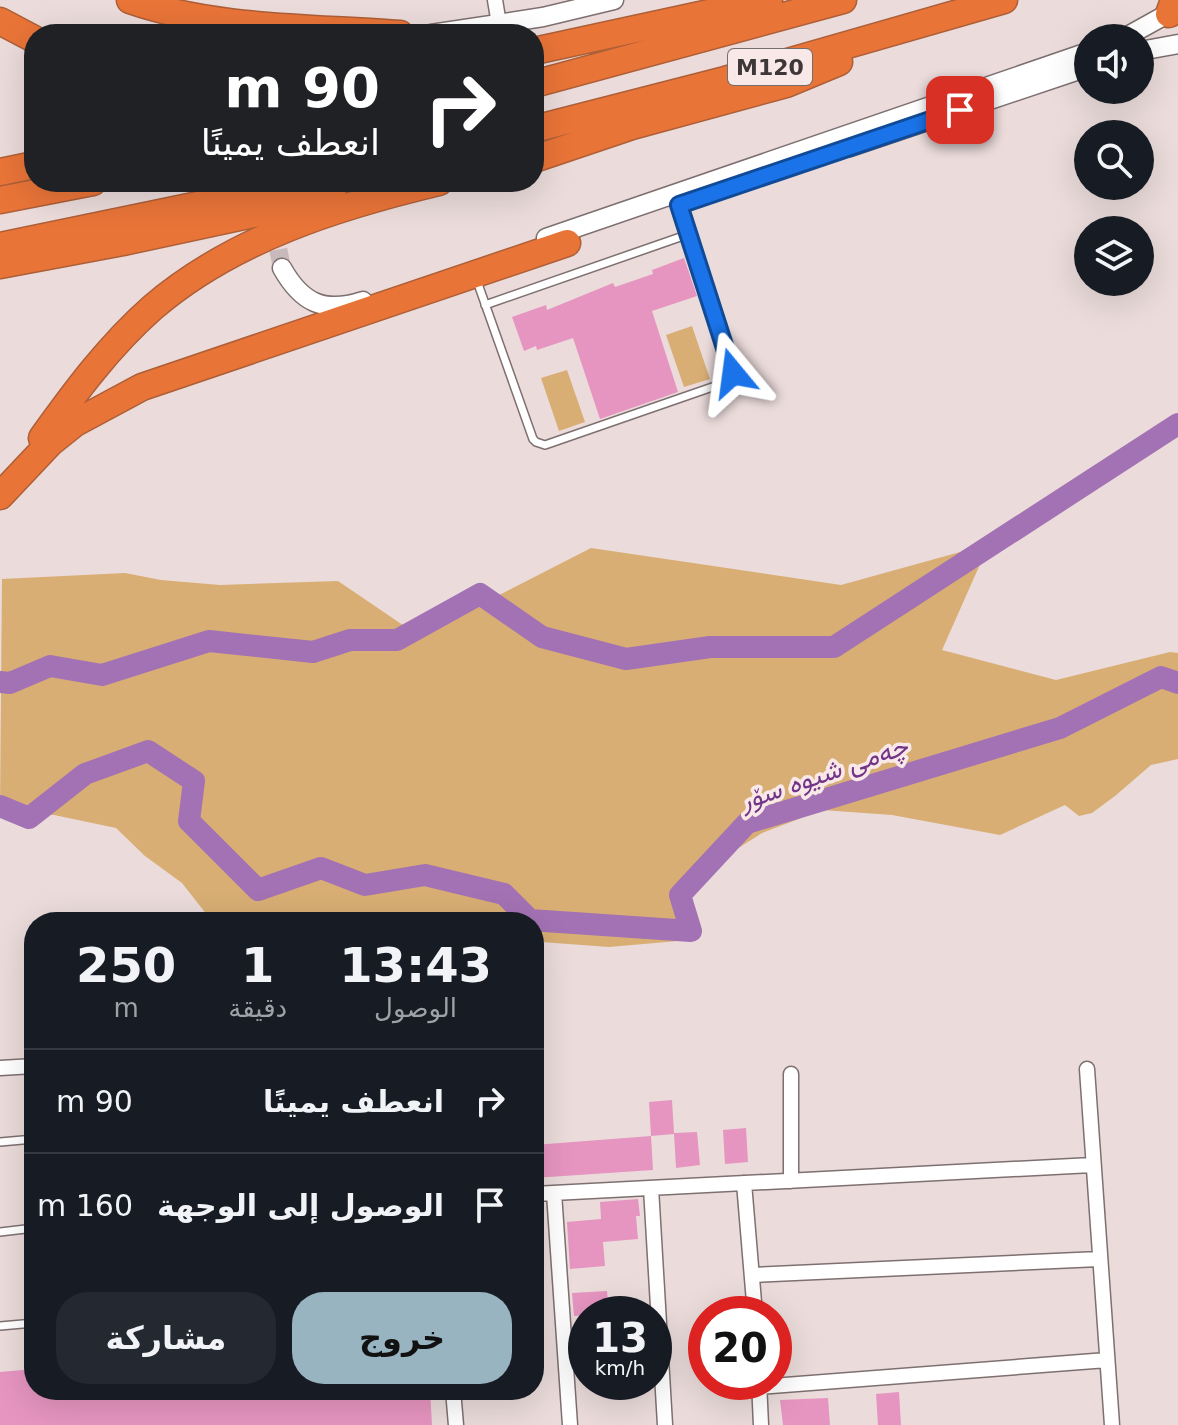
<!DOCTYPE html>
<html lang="ar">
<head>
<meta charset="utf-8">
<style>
	:root { --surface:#171b24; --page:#242831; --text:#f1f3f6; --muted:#9ea1a6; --line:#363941; --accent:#99b4c1 }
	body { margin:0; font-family:"DejaVu Sans",Vazirmatn,sans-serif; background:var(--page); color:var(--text); direction:rtl; height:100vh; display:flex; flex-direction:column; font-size:30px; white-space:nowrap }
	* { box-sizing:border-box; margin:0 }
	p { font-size:26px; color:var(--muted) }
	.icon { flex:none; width:44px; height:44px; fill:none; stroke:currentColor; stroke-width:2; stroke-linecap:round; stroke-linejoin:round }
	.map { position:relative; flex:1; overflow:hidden; direction:ltr }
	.details { position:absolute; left:24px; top:912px; width:520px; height:488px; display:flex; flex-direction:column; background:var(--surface); border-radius:32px; box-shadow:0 8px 32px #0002; direction:rtl }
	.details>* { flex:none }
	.guide { position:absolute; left:24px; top:24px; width:520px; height:168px; border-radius:32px; box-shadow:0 8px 32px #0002; direction:rtl; background:#202124; color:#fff; overflow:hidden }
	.tools { position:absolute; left:1074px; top:24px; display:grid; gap:16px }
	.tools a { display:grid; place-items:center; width:80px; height:80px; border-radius:50%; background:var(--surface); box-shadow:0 8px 32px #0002; font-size:40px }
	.speed { position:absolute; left:568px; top:1296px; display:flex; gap:16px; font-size:40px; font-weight:700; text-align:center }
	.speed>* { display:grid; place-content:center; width:104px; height:104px; border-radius:50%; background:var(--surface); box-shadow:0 8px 32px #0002; line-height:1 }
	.speed small { font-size:20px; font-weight:400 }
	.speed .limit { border:12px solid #d22; background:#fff; color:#111 }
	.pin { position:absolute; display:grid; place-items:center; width:68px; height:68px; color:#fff; margin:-34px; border-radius:16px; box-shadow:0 4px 12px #0006 }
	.me { position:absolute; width:88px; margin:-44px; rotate:344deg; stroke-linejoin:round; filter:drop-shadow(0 0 6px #0008) }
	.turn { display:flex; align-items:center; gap:28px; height:168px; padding:0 32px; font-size:36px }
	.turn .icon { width:104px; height:104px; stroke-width:2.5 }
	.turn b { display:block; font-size:56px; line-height:68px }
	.eta { display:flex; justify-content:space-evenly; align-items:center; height:136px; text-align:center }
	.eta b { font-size:48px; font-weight:700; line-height:56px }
	.primary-button { display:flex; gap:16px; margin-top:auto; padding:16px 32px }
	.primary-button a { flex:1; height:92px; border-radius:32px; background:var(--accent); color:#111; font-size:32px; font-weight:700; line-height:92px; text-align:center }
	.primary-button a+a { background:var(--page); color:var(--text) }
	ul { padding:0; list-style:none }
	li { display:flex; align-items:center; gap:24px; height:104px; padding:0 32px; border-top:2px solid var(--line) }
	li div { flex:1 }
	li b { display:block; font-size:30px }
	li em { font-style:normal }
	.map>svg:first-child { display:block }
</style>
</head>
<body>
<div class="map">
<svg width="1178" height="1425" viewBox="0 0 1178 1425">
	<rect width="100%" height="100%" fill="#ebdbdb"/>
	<path fill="#d8ae74" d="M692,326L710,379L684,387L666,335Z
		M567,370L585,422L559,431L541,378Z
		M989,544L942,650L1056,680L1170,652L1178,653V759L1151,765L1115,796L1092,813L1079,816L1065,805L1000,835L892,815L822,810L762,833L696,875L678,941L609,947L541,942L534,937V922H515L511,919H476L447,913H430L405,922L211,920L182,883L145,856L116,828L54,815L0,811L2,579L125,573L161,580L220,585L338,581L419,636L591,548L841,585Z"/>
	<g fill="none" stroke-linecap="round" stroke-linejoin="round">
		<path stroke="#a372b4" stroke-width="22" d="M0,682L10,683L50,666L102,675L209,641L313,652L350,640H397L480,594L542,637L626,659L710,647H834L1178,424
			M0,806L29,818L85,774L148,751L194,781L189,821L258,890L321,868L365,885L425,875L504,894L530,920L691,931L680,895L747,823L1060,728L1161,677L1178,683"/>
	</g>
	<path fill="#e695c0" d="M684,258L697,296L652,311L678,392L600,419L573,338L537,350L536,346L524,351L512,317L546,305L547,310L613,283L615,287L653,274L652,270Z
		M672,1100L674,1133L697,1132L700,1165L676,1168L674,1134L651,1136L653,1170L534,1178V1145L651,1136L649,1102Z
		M746,1128L748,1162L725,1164L723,1130Z
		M638,1199L640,1216H636L638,1239L603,1242L605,1266L570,1269L567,1222L601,1219L600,1202Z
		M607,1291L609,1314L574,1316L572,1293Z
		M34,1369V1390H430L432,1425H0V1372Z
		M899,1392L901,1425H878L876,1394Z
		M828,1398L830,1425H783L780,1400Z"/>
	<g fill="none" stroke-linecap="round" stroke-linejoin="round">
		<path stroke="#c8baba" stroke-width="18" stroke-dasharray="18 9" stroke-linecap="butt" d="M273,223L282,268"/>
		<defs>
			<path id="service" d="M477,281L533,439L536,442L545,445L724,383L733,373V366L679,205
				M485,305L689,234
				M0,1142L34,1139
				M0,1232L34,1228
				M0,1326L34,1323"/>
			<path id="minor" d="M495,0L499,24
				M0,1068L34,1066
				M1087,1069L1112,1425
				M791,1181V1074
				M744,1183L755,1314
				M651,1188L665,1425
				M554,1193L570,1425
				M534,1194L1092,1165
				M753,1275L1099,1259
				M759,1382L761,1425
				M759,1387L1107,1360
				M453,1390L456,1425"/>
			<path id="tertiary" d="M431,34L543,17L614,0
				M1124,38L1178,8
				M1140,51L1178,44
				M850,147L1088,67
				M546,238L1088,52
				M282,268C301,302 323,314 363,301"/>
			<path id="motorway" d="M130,0C216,30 309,27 400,34
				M1169,14L1174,0
				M0,21L34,39
				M534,51L769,0
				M534,84L843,0
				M534,129L725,80L1004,0
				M534,159L632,126L786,84L839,62
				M0,172L34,165
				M0,200L93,182
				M0,246L309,182
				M0,265L123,242L333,197
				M42,438C75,392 109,346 152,308C232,239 338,206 439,182
				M0,496L50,443L75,423L142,387L567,243"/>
		</defs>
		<use href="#service" stroke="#7e7070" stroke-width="10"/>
		<use href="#minor" stroke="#7e7070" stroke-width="17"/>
		<use href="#tertiary" stroke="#7e7070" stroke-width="21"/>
		<use href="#motorway" stroke="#ad5f38" stroke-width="29"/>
		<use href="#service" stroke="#fff" stroke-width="7"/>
		<use href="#minor" stroke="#fff" stroke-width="14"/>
		<use href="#tertiary" stroke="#fff" stroke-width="18"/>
		<use href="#motorway" stroke="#e97438" stroke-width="26"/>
	</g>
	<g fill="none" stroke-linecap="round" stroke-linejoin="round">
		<defs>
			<path id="route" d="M733,373L679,205L960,110"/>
		</defs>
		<use href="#route" stroke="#114b97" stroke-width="20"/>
		<use href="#route" stroke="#1a73e8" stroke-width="14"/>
	</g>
	<g text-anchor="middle" stroke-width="7" stroke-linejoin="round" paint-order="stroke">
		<rect fill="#f8e8e8" stroke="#756c6c" stroke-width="2" x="728" y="49" width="84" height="36" rx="6"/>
		<g font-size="22" font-weight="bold" fill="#3d3737">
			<text x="770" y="75">M120</text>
		</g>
		<g font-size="26" font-style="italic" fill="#723486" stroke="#f8e8e8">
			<text transform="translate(824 773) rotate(-19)" y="9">چەمی شیوە سۆر</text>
		</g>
	</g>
</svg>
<div class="tools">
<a><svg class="icon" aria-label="sound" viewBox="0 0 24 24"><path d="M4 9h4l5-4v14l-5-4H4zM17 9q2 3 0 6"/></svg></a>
<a><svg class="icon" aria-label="search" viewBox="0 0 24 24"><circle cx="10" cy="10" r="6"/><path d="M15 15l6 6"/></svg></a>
<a><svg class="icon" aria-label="layers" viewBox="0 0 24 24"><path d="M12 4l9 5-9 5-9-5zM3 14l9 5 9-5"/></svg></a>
</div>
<div class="speed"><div>13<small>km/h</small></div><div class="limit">20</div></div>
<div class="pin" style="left:960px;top:110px;background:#d93025"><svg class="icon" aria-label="arrive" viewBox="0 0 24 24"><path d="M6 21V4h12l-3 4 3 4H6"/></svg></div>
<svg class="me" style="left:733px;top:373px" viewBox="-20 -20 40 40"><path d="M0-17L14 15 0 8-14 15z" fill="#1a73e8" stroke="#fff" stroke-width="4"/></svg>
<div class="guide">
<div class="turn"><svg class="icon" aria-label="right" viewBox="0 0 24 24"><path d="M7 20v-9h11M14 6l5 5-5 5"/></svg><div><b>90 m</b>انعطف يمينًا</div></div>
</div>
<section class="details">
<div class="eta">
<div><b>13:43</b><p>الوصول</p></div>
<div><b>1</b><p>دقيقة</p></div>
<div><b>250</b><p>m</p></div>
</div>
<ul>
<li><svg class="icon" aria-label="right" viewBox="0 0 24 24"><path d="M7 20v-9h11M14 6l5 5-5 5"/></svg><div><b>انعطف يمينًا</b></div><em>90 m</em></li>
<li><svg class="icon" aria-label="arrive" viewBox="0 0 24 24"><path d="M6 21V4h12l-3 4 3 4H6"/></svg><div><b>الوصول إلى الوجهة</b></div><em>160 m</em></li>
</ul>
<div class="primary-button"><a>خروج</a><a>مشاركة</a></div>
</section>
</div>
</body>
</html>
